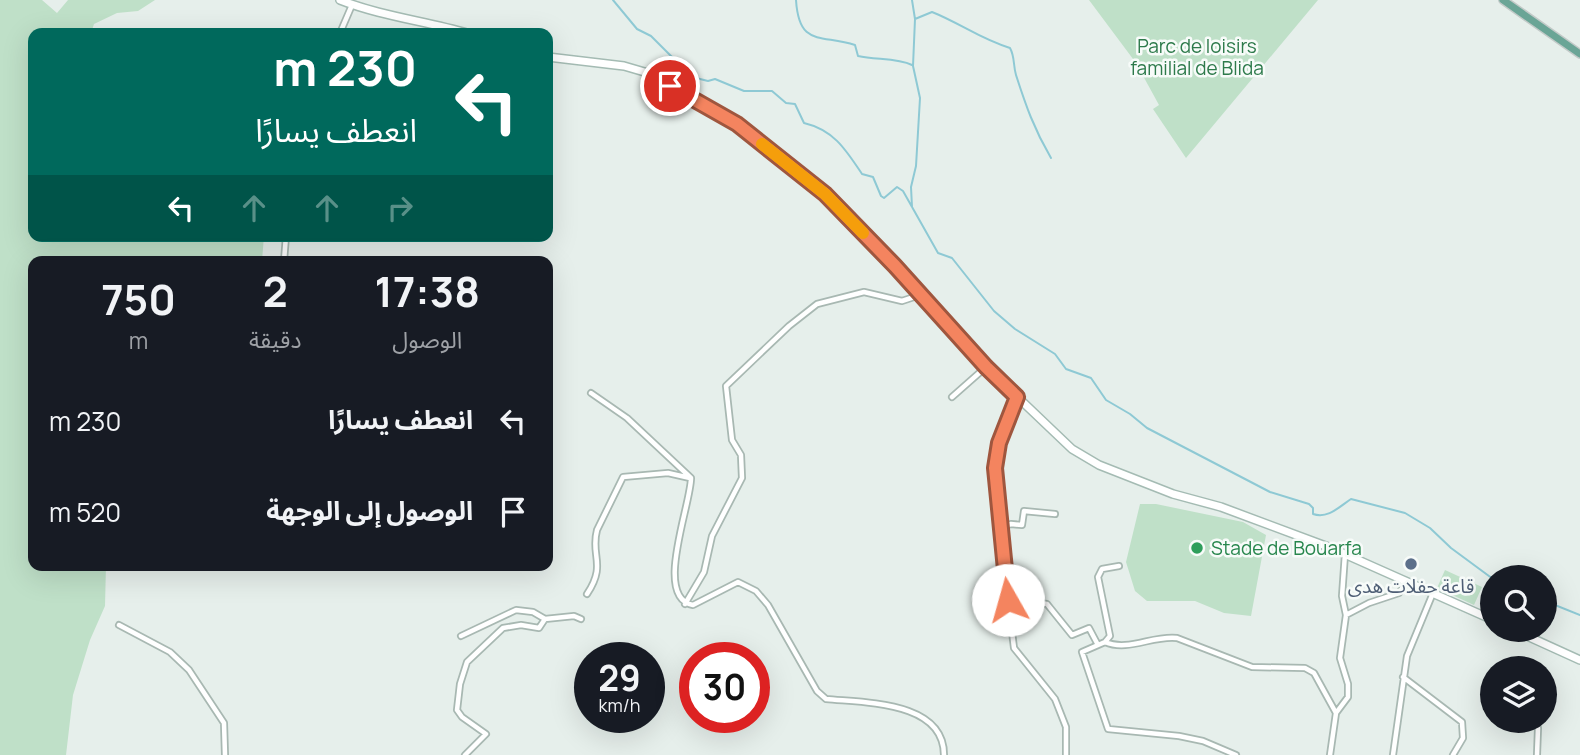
<!DOCTYPE html>
<html lang="ar">
<head>
<meta charset="utf-8">
<style>
	:root { --surface:#171b24; --page:#20242c; --text:#f1f3f6; --muted:#9ea1a6 }
	body { margin:0; font-family:Manrope,"Noto Sans Arabic",sans-serif; background:var(--page); color:var(--text); direction:rtl; height:100vh; display:flex; flex-direction:column; font-size:26px; white-space:nowrap }
	* { box-sizing:border-box; margin:0 }
	p { font-size:23px; color:var(--muted) }
	.icon { flex:none; width:38px; height:38px; fill:none; stroke:currentColor; stroke-width:2; stroke-linecap:round; stroke-linejoin:round }
	.map { position:relative; flex:1; overflow:hidden; direction:ltr }
	.drawer { position:absolute; left:28px; top:256px; width:525px; height:315px; display:flex; flex-direction:column; background:var(--surface); border-radius:14px; box-shadow:0 7px 28px #0002; direction:rtl }
	.drawer>* { flex:none }
	.guide { position:absolute; left:28px; top:28px; width:525px; height:214px; border-radius:14px; box-shadow:0 7px 28px #0002; direction:rtl; background:#00695c; color:#fff; overflow:hidden }
	.fabs { position:absolute; left:1480px; top:565px; display:grid; gap:14px }
	.fabs a { display:grid; place-items:center; width:77px; height:77px; border-radius:50%; background:var(--surface); box-shadow:0 7px 28px #0002; font-size:35px }
	.speed { position:absolute; left:574px; top:642px; display:flex; gap:14px; font-size:35px; font-weight:700; text-align:center }
	.speed>* { display:grid; place-content:center; width:91px; height:91px; border-radius:50%; background:var(--surface); box-shadow:0 7px 28px #0002; line-height:1 }
	.speed small { font-size:18px; font-weight:400 }
	.speed .limit { border:10px solid #d22; background:#fff; color:#111 }
	.pin { position:absolute; display:grid; place-items:center; width:60px; height:60px; color:#fff; margin:-30px; border:4px solid #fff; border-radius:50%; box-shadow:0 2px 7px #0007 }
	.me { position:absolute; width:77px; margin:-38px; rotate:353deg; stroke-linejoin:round; filter:drop-shadow(0 0 5px #0008) }
	.turn { display:flex; align-items:center; gap:24px; height:147px; padding:0 21px; font-size:32px }
	.turn .icon { width:91px; height:91px; stroke-width:2.5 }
	.turn b { display:block; font-size:49px; line-height:60px }
	.lanes { display:flex; align-items:center; height:66px; padding:0 21px; background:#0003; justify-content:center; gap:35px; direction:ltr }
	.lanes .off { opacity:.35 }
	.eta { display:flex; justify-content:space-evenly; align-items:center; height:119px; text-align:center }
	.eta b { font-size:42px; font-weight:700; line-height:49px }
	ul { padding:0; list-style:none }
	li { display:flex; align-items:center; gap:21px; height:91px; padding:0 21px }
	li div { flex:1 }
	li b { display:block; font-size:26px }
	li em { font-style:normal }
	.map>svg:first-child { display:block }
</style>
</head>
<body>
<div class="map">
<svg width="1580" height="755" viewBox="0 0 1580 755">
	<rect width="100%" height="100%" fill="#e6efeb"/>
	<path fill="#bfe0c8" d="M0,0H42L57,13L68,0H155L138,11L117,13L94,24L91,33H33V236H264L262,261H33V565H106L105,606L90,640L73,695L66,755H0Z
		M1089,0H1318L1186,158L1153,109L1159,105L1136,63Z
		M1140,504H1156L1243,522L1266,535L1251,616L1224,613L1195,601H1147L1135,591L1126,562Z
		M1445,570L1482,587L1474,605L1437,588Z"/>
	<g fill="none" stroke-linecap="round" stroke-linejoin="round">
		<path stroke="#8ec9d4" stroke-width="2" d="M613,0L637,29L651,36L692,77L708,81L715,79L744,91H772L786,103L795,104L804,123C834,130 846,150 862,174L873,177L881,196L884,198L897,187L903,191L938,253L952,258L994,311L1015,329L1055,354L1066,369L1091,378L1106,400L1130,414L1147,428L1270,492L1309,504L1313,508V514C1328,519 1339,507 1351,499L1405,513L1430,528L1451,548L1493,579
			M796,0C799,47 820,34 855,45L858,56C876,60 897,58 912,65
			M915,19L932,12C960,23 980,39 1010,48C1015,57 1013,65 1016,75C1026,106 1034,129 1051,158
			M912,207L911,187L916,166L920,98L913,66L915,19L912,0
			M1545,601L1580,615"/>
		<defs>
			<path id="street" d="M340,33L352,5
				M284,261L286,236
				M591,393L627,418L691,478C691,505 653,598 693,605L738,582L756,591L768,605L817,691L826,699C865,703 944,701 944,755
				M952,397L986,367
				M1017,397L999,443L995,468L999,528L1014,648L1055,699L1066,727V755
				M999,528L1011,524L1022,525L1024,511L1055,514
				M1119,566L1102,569L1098,577L1110,636L1105,642L1082,652L1108,729L1179,736L1203,741L1236,755
				M587,594C607,564 590,556 597,530L623,477L668,473L690,478
				M1024,601L1047,604L1072,635L1089,628L1098,645
				M685,604L704,572L712,536L742,478L741,455L732,440L726,386L789,326L817,304L864,292L902,301L920,295
				M1346,615L1369,603L1399,593L1407,581
				M119,625L170,652L189,670L224,723L225,755
				M461,636L516,610L533,612L545,619L574,616L581,619
				M1105,642C1128,652 1153,635 1177,638L1252,667L1305,668L1314,673L1336,713
				M1403,677L1462,722L1463,738L1453,755
				M465,755L486,734L462,717L457,710L460,684L467,662L503,628L521,625L539,628L545,619
				M1330,755L1336,713L1348,697V684L1340,658L1346,615L1342,596L1345,554
				M1393,755L1407,656L1433,593
				M1537,755L1538,728"/>
			<path id="secondary" d="M340,0C381,16 425,21 467,33
				M548,57L624,66L648,73L737,124L825,194L895,266L986,367L1072,449L1099,465L1173,494L1221,507L1331,548L1493,620
				M1514,630L1580,660"/>
			<path id="primary" d="M1503,0L1580,54"/>
		</defs>
		<use href="#street" stroke="#a8b8b2" stroke-width="8"/>
		<use href="#secondary" stroke="#a4bbb3" stroke-width="10"/>
		<use href="#primary" stroke="#c2cac8" stroke-width="10"/>
		<use href="#street" stroke="#fff" stroke-width="4.5"/>
		<use href="#secondary" stroke="#fff" stroke-width="7"/>
		<use href="#primary" stroke="#6aa596" stroke-width="7"/>
	</g>
	<g fill="none" stroke-linecap="round" stroke-linejoin="round">
		<defs>
			<path id="route" d="M670,86L737,124L825,194L895,266L986,367L1017,397L999,443L995,468L1008,600"/>
		</defs>
		<use href="#route" stroke="#9f563e" stroke-width="18"/>
		<use href="#route" stroke="#f4845f" stroke-width="12"/>
		<path stroke="#f59e0b" stroke-width="12" d="M762,144L825,194L863,233"/>
	</g>
	<circle fill="#2e9e5b" stroke="#f7fbf9" stroke-width="2.5" cx="1197" cy="548" r="7"/>
	<circle fill="#5c6f8a" stroke="#f7fbf9" stroke-width="2.5" cx="1411" cy="564" r="7"/>
	<g text-anchor="middle" stroke-width="5" stroke-linejoin="round" paint-order="stroke">
		<g font-size="19" fill="#2d7a4b" stroke="#f7fbf9">
			<text x="1197" y="53">Parc de loisirs<tspan x="1197" dy="22">familial de Blida</tspan></text>
		</g>
		<g font-size="19" fill="#27864d" stroke="#f7fbf9" text-anchor="start">
			<text x="1211" y="555">Stade de Bouarfa</text>
		</g>
		<g font-size="19" fill="#4e5e75" stroke="#f7fbf9">
			<text x="1411" y="593">قاعة حفلات هدى</text>
		</g>
	</g>
</svg>
<div class="fabs">
<a><svg class="icon" aria-label="search" viewBox="0 0 24 24"><circle cx="10" cy="10" r="6"/><path d="M15 15l6 6"/></svg></a>
<a><svg class="icon" aria-label="layers" viewBox="0 0 24 24"><path d="M12 4l9 5-9 5-9-5zM3 14l9 5 9-5"/></svg></a>
</div>
<div class="speed"><div>29<small>km/h</small></div><div class="limit">30</div></div>
<div class="pin" style="left:670px;top:86px;background:#d93025"><svg class="icon" aria-label="arrive" viewBox="0 0 24 24"><path d="M6 21V4h12l-3 4 3 4H6"/></svg></div>
<svg class="me" style="left:1008px;top:600px" viewBox="-20 -20 40 40"><circle r="19" fill="#fff"/><path d="M0-13L10 11 0 6-10 11z" fill="#f4845f"/></svg>
<div class="guide">
<div class="turn"><svg class="icon" aria-label="left" viewBox="0 0 24 24"><path d="M17 20v-9H6M10 6l-5 5 5 5"/></svg><div><b>230 m</b>انعطف يسارًا</div></div>
<div class="lanes"><svg class="icon" aria-label="left" viewBox="0 0 24 24"><path d="M17 20v-9H6M10 6l-5 5 5 5"/></svg><svg class="icon off" aria-label="ahead" viewBox="0 0 24 24"><path d="M12 20V5M6 11l6-6 6 6"/></svg><svg class="icon off" aria-label="ahead" viewBox="0 0 24 24"><path d="M12 20V5M6 11l6-6 6 6"/></svg><svg class="icon off" aria-label="right" viewBox="0 0 24 24"><path d="M7 20v-9h11M14 6l5 5-5 5"/></svg></div>
</div>
<section class="drawer">
<div class="eta">
<div><b>17:38</b><p>الوصول</p></div>
<div><b>2</b><p>دقيقة</p></div>
<div><b>750</b><p>m</p></div>
</div>
<ul>
<li><svg class="icon" aria-label="left" viewBox="0 0 24 24"><path d="M17 20v-9H6M10 6l-5 5 5 5"/></svg><div><b>انعطف يسارًا</b></div><em>230 m</em></li>
<li><svg class="icon" aria-label="arrive" viewBox="0 0 24 24"><path d="M6 21V4h12l-3 4 3 4H6"/></svg><div><b>الوصول إلى الوجهة</b></div><em>520 m</em></li>
</ul>
</section>
</div>
</body>
</html>
